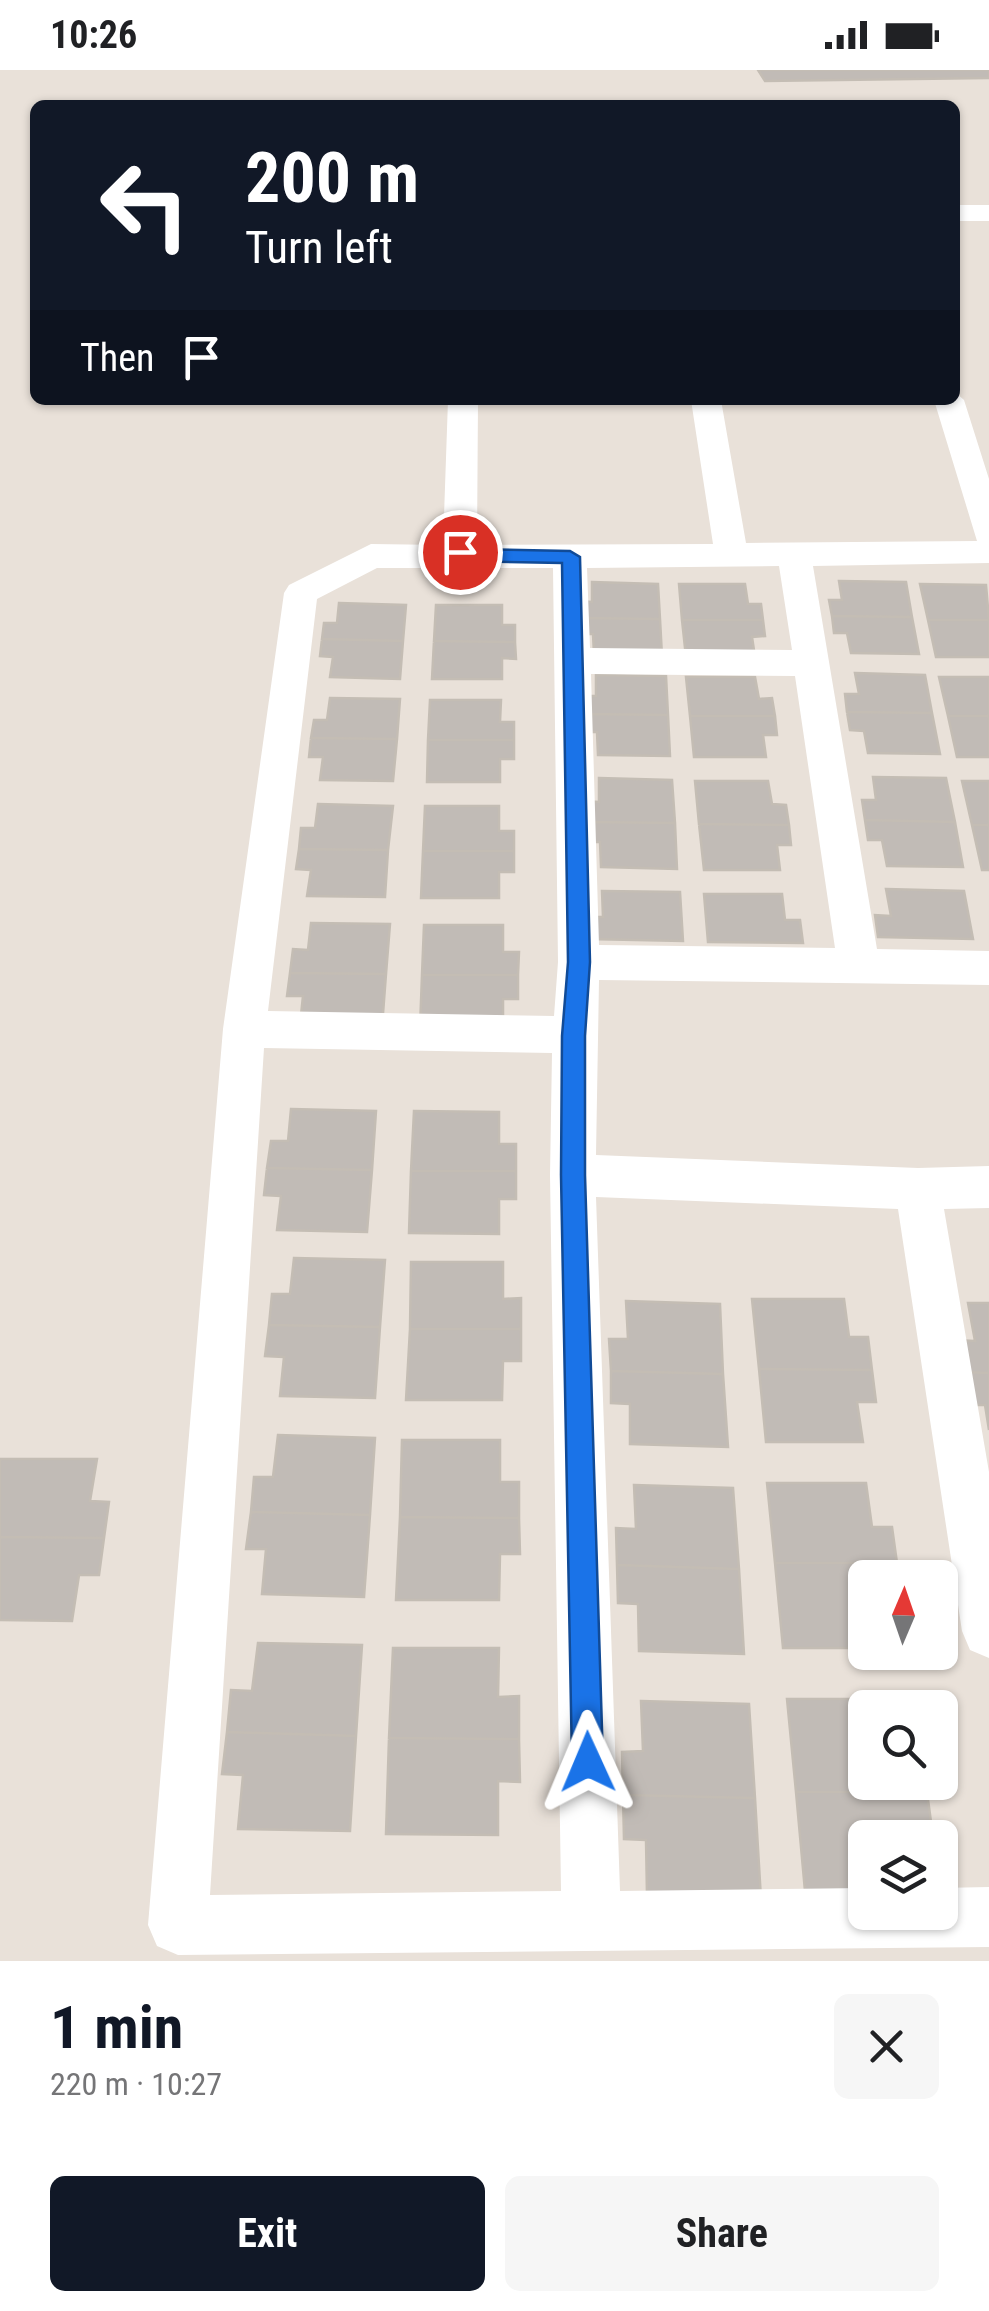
<!DOCTYPE html>
<html lang="en">
<head>
<meta charset="utf-8">
<style>
	:root { --surface:#fff; --page:#f6f6f6; --text:#202124; --muted:#757577; --accent:#111827 }
	body { margin:0; font-family:"Roboto Condensed",sans-serif; background:var(--page); color:var(--text); height:100vh; display:flex; flex-direction:column; font-size:38px; white-space:nowrap }
	* { box-sizing:border-box; margin:0 }
	p { font-size:32px; color:var(--muted) }
	.icon { flex:none; width:55px; height:55px; fill:none; stroke:currentColor; stroke-width:2; stroke-linecap:round; stroke-linejoin:round }
	.map { position:relative; height:1891px; overflow:hidden }
	.drawer { display:flex; flex-direction:column; background:var(--surface); flex:1 }
	.drawer>* { flex:none }
	.banner { position:absolute; left:30px; top:30px; width:930px; height:305px; border-radius:15px; box-shadow:0 2px 8px #0004; background:#111827; color:#fff; overflow:hidden }
	.needle { width:65px; rotate:2deg }
	.fabs { position:absolute; left:848px; top:1490px; display:grid; gap:20px }
	.fabs a { display:grid; place-items:center; width:110px; height:110px; border-radius:15px; background:var(--surface); box-shadow:0 2px 8px #0004; font-size:50px }
	.pin { position:absolute; display:grid; place-items:center; width:85px; height:85px; color:#fff; margin:-42px; border:5px solid #fff; border-radius:50%; box-shadow:0 2px 10px #0007 }
	.me { position:absolute; width:110px; margin:-55px; rotate:359deg; stroke-linejoin:round; filter:drop-shadow(0 0 8px #0008) }
	.turn { display:flex; align-items:center; gap:35px; height:210px; padding:0 50px; font-size:45px }
	.turn .icon { width:130px; height:130px; stroke-width:2.5 }
	.turn b { display:block; font-size:70px; line-height:85px }
	.then { display:flex; align-items:center; height:95px; padding:0 50px; background:#0003; gap:20px; font-size:38px }
	.round { display:grid; place-items:center; flex:none; width:105px; height:105px; border-radius:15px; background:var(--page) }
	.overview { display:flex; align-items:center; justify-content:space-between; height:170px; padding:0 50px }
	h1 { font-size:60px; font-weight:700; line-height:75px; color:var(--accent) }
	.action { display:flex; gap:20px; margin-top:auto; padding:20px 50px }
	.action a { flex:1; height:115px; border-radius:15px; background:var(--accent); color:#fff; font-size:40px; font-weight:700; line-height:115px; text-align:center }
	.action a+a { background:var(--page); color:var(--text) }
	.status { display:flex; justify-content:space-between; align-items:center; height:70px; padding:0 50px; background:var(--surface); direction:ltr }
	.status svg { height:28px; fill:currentColor }
	.map>svg:first-child { display:block }
</style>
</head>
<body>
<div class="status"><b>10:26</b><svg viewBox="0 0 49 12"><path d="M0 12V9h3v3zM5 12V6h3v6zM10 12V3h3v9zM15 12V0h3v12zM26 1h20v11H26zM47 4h2v5h-2z"/></svg></div>
<div class="map">
<svg width="989" height="1891" viewBox="0 0 989 1891">
	<rect width="100%" height="100%" fill="#e9e1d9"/>
	<path fill="#c1bbb6" stroke="#c4bdb4" stroke-width="2.5" d="M758,0H989V8L765,11Z
		M839,511L906,512L912,547L832,546L829,530H842Z
		M592,512L658,514L660,549L580,548L579,531L592,532Z
		M679,514H745L748,534H761L763,550H682Z
		M920,514L986,515L989,550H928Z
		M339,533L406,535L403,571L322,569L324,553H337Z
		M436,535H502V555H515V572L434,571Z
		M832,546L912,547L919,584L851,583L847,563H834Z
		M580,548L660,549L662,586L594,584L593,564H580Z
		M682,550H763L765,566L752,567L755,587H686Z
		M928,550H989V587H936Z
		M322,569L403,571L400,609L330,607L333,587L320,586Z
		M434,571L515,572L516,589L502,588V609H432Z
		M855,603L925,605L932,643L847,642L845,624H859Z
		M596,605L666,606L668,645L583,644L582,626H596Z
		M686,607H755L759,629L772,628L775,646H690Z
		M939,607H989V646H948Z
		M330,628L400,629L397,669L311,668L314,650H327Z
		M430,630H501L500,652H514V670H428Z
		M847,642L932,643L940,684L868,683L864,661L850,660Z
		M583,644L668,645L670,686L598,685L597,662H583Z
		M690,646H775L777,665H763L766,687H694Z
		M948,646H989V687H957Z
		M311,668L397,669L393,711L320,710L323,687H309Z
		M428,670H514V689H500V712H427Z
		M873,707L946,708L955,752L865,750L862,730H876Z
		M599,708L672,710L675,753L585,752V731L599,732Z
		M695,711H768L772,734L786,735L789,755L699,754Z
		M962,711H989V755H972Z
		M318,734L393,736L388,780L299,779L301,758H315Z
		M425,736H499V761H514V781H423Z
		M865,750L955,752L963,797L887,796L882,770H868Z
		M585,752L675,753L677,799L601,797L600,772H585Z
		M699,754L789,755L791,775H777L780,800H704Z
		M972,755H989V800H982Z
		M299,779L388,780L385,827L307,826L311,800L296,799Z
		M423,781H514V802H499V828H421Z
		M886,819L964,821L973,869L878,867L875,845L891,846Z
		M602,821L680,822L683,871L588,869V847H603Z
		M704,824H782L785,850H800L803,873L708,872Z
		M311,853L390,854L386,904L290,903L293,879L308,880Z
		M424,855H503V882H519L518,905H422Z
		M290,903L386,904L382,957L300,955L303,926H287Z
		M422,905H518V929H503V958H420Z
		M291,1039L376,1041L372,1100L267,1098L271,1071H288Z
		M414,1041L499,1042V1074H516V1101H411Z
		M267,1098L372,1100L367,1162L277,1160L281,1126L264,1125Z
		M411,1101H516V1129H499V1164L409,1163Z
		M294,1188L385,1190L380,1257L269,1255L272,1224H290Z
		M411,1192H503V1229L521,1228V1259H410Z
		M752,1229H844L849,1267H868L872,1300L759,1299Z
		M626,1231L720,1234L723,1304L611,1301L609,1269H628Z
		M968,1233H989V1303L961,1302L956,1270L975,1271Z
		M269,1255L380,1257L375,1328L280,1326L284,1287L265,1286Z
		M410,1259H521V1291H503L502,1330H406Z
		M759,1299L872,1300L876,1332H857L863,1372H766Z
		M611,1301L723,1304L728,1377L630,1374V1334L611,1333Z
		M961,1302L989,1303V1360L985,1335H966Z
		M278,1365L375,1368L370,1445L251,1442L254,1407H273Z
		M402,1370H500V1412H519V1448L400,1447Z
		M0,1389H97L90,1431L109,1432L104,1468L0,1467Z
		M767,1413H866L872,1457H892L897,1493H775Z
		M634,1415L733,1418L739,1499L617,1495L616,1458L636,1459Z
		M251,1442L370,1445L364,1527L262,1524L266,1479H246Z
		M400,1447L519,1448L520,1484H500L499,1530H396Z
		M0,1467L104,1468L99,1505H79L72,1551L0,1550Z
		M775,1493H897L898,1508H865V1578H783Z
		M617,1495L739,1499L744,1584L639,1581L638,1534L618,1533Z
		M258,1573L362,1575L356,1666L227,1662L231,1620L252,1621Z
		M393,1578H499L498,1627L519,1626V1669L389,1668Z
		M787,1629H893L895,1638H865V1712H926L927,1722H796Z
		M641,1631L749,1634L755,1728L623,1725L622,1682L643,1681Z
		M227,1662L356,1666L350,1761L238,1759L243,1705L222,1704Z
		M389,1668L519,1669L520,1712L498,1711V1765L386,1764Z
		M796,1722H927L933,1767L865,1768V1821H805Z
		M623,1725L755,1728L761,1829L647,1825L646,1770L624,1769Z"/>
	<g fill="none" stroke-linecap="round" stroke-linejoin="round">
		<path fill="#fff" fill-rule="evenodd" d="M955,135H989V151H955Z
			M955,322L964,330L989,409V493L813,496L877,879L989,881V915L599,910L596,1085L918,1098L989,1096V1138L944,1139L989,1402V1588L970,1580L962,1561L898,1139L596,1127L620,1821L865,1818V1842H940V1818L989,1817V1877L178,1885L157,1876L148,1855L223,959L284,523L289,515L371,474L443,475L448,330H478L477,475L713,474L691,330H721L746,473L977,471L934,330H955ZM779,496L792,580L590,578L587,498ZM377,498H553L558,892L554,946L268,941L317,529ZM591,604L795,606L835,878L599,875ZM264,978L552,983L550,1105L561,1821L210,1825Z"/>
	</g>
	<path fill="#1a73e8" stroke="#114b97" stroke-width="2.5" d="M460,475L468,479L570,481L580,487L590,892L585,966V1105L603,1692L598,1703L588,1708L577,1703L572,1692L561,1105L562,966L568,892L562,493L460,491L454,489L451,482Z"/>
</svg>
<div class="fabs">
<a><svg class="needle" viewBox="-14 -14 28 28"><path d="M0-13l5 13h-10z" fill="#e53935"/><path d="M0 13l5-13h-10z" fill="#757577"/></svg></a>
<a><svg class="icon" aria-label="search" viewBox="0 0 24 24"><circle cx="10" cy="10" r="6"/><path d="M15 15l6 6"/></svg></a>
<a><svg class="icon" aria-label="layers" viewBox="0 0 24 24"><path d="M12 4l9 5-9 5-9-5zM3 14l9 5 9-5"/></svg></a>
</div>
<div class="pin" style="left:460px;top:482px;background:#d93025"><svg class="icon" aria-label="arrive" viewBox="0 0 24 24"><path d="M6 21V4h12l-3 4 3 4H6"/></svg></div>
<svg class="me" style="left:588px;top:1692px" viewBox="-20 -20 40 40"><path d="M0-17L14 15 0 8-14 15z" fill="#1a73e8" stroke="#fff" stroke-width="4"/></svg>
<div class="banner">
<div class="turn"><svg class="icon" aria-label="left" viewBox="0 0 24 24"><path d="M17 20v-9H6M10 6l-5 5 5 5"/></svg><div><b>200 m</b>Turn left</div></div>
<div class="then">Then<svg class="icon" aria-label="arrive" viewBox="0 0 24 24"><path d="M6 21V4h12l-3 4 3 4H6"/></svg></div>
</div>
</div>
<section class="drawer">
<div class="overview"><div><h1>1 min</h1><p>220 m · 10:27</p></div><a class="round"><svg class="icon" aria-label="close" viewBox="0 0 24 24"><path d="M6 6l12 12M18 6L6 18"/></svg></a></div>
<div class="action"><a>Exit</a><a>Share</a></div>
</section>
</body>
</html>
